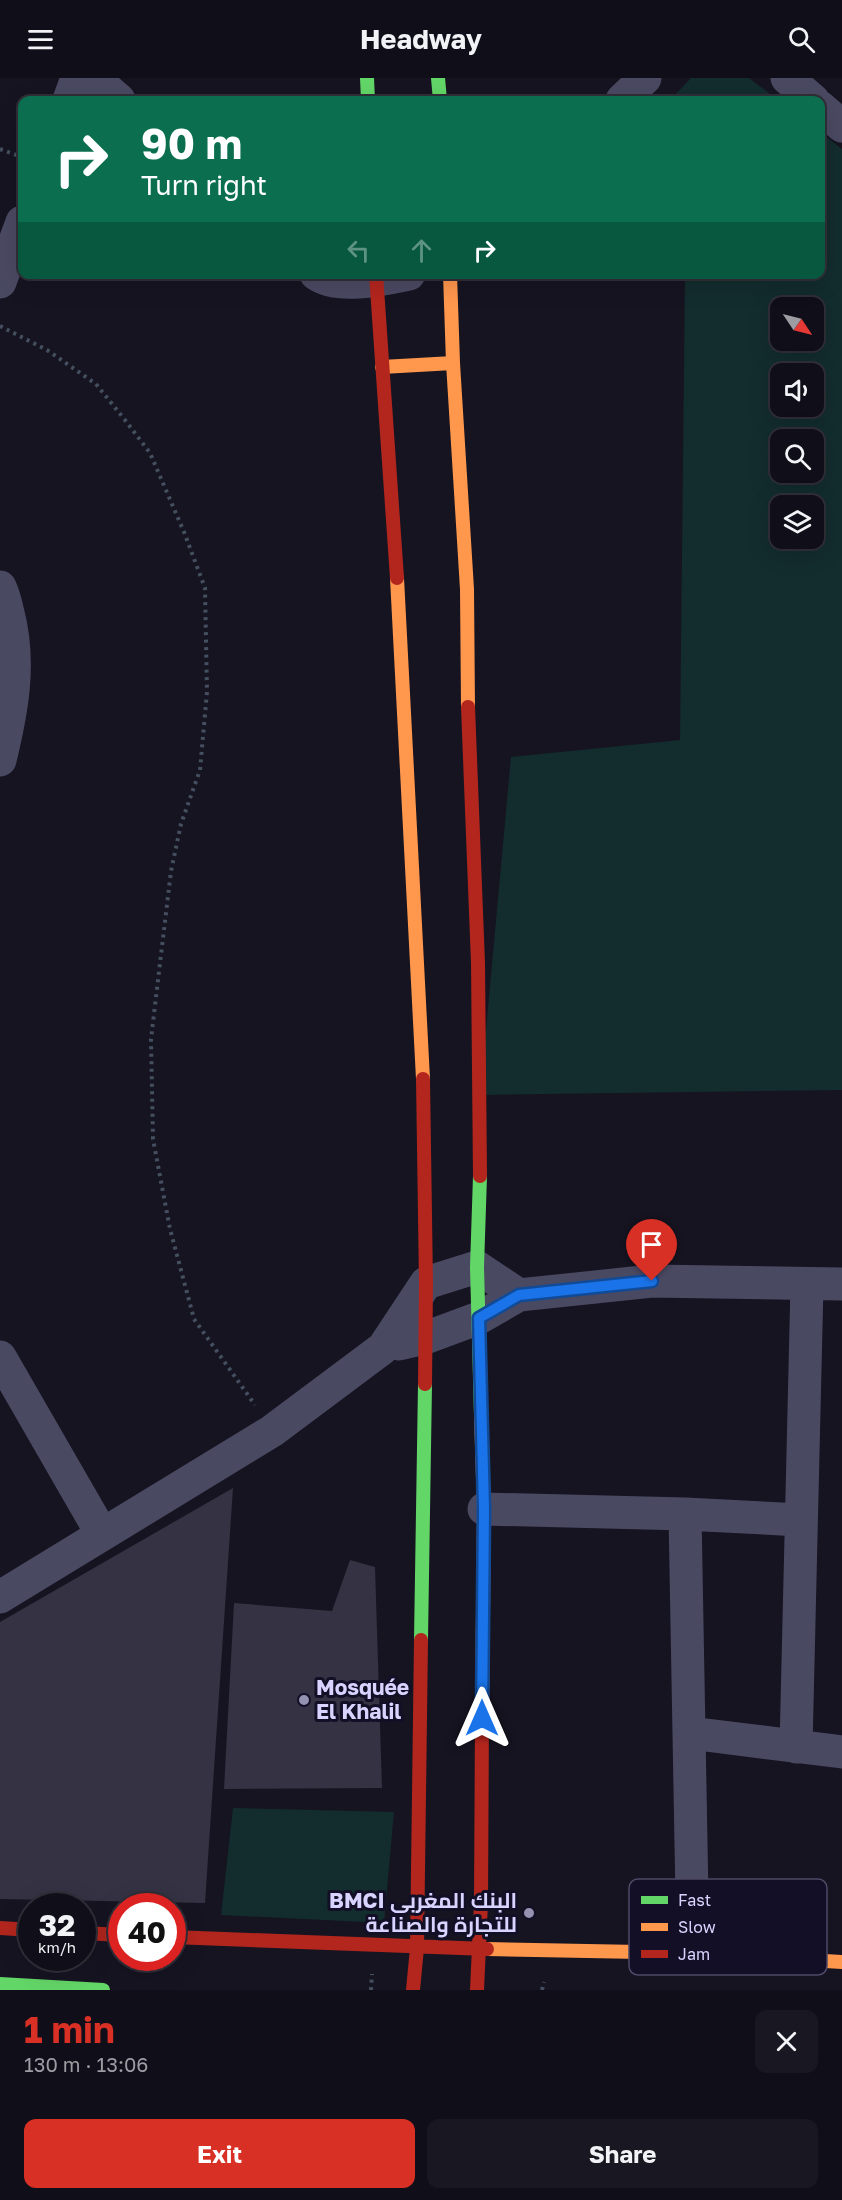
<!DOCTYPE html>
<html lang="en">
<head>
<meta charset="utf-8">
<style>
	:root { --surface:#100f19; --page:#191822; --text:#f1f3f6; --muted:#9c9ca2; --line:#302f38; --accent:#d93025 }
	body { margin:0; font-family:"Golos Text",Cairo,sans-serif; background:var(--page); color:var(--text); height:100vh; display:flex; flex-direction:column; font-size:22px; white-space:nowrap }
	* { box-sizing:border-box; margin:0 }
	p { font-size:20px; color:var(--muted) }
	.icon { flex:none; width:33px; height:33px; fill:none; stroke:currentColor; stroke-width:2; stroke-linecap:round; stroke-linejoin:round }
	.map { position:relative; height:1912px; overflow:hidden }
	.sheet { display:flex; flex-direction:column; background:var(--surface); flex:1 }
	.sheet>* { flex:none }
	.hud { position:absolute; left:18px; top:18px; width:807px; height:183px; border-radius:12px; box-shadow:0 6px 24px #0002,0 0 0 2px var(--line); background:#0b6e4f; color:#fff; overflow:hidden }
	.needle { width:39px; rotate:125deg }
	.fabs { position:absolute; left:770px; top:219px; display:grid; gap:12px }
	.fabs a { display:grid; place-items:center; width:54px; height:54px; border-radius:12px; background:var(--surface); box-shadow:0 6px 24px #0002,0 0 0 2px var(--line); font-size:30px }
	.speed { position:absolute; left:18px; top:1815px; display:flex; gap:12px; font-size:30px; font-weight:700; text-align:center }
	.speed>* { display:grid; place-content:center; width:78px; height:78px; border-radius:50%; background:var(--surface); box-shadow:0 6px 24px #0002,0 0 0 2px var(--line); line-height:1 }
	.speed small { font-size:15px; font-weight:400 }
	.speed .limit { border:9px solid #d22; background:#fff; color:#111 }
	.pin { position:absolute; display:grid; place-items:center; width:51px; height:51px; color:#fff; margin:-62px -26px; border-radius:50% 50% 50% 0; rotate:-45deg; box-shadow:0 0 6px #0007 }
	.pin .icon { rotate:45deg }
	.me { position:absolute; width:66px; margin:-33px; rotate:0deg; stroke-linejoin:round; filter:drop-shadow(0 0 4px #0008) }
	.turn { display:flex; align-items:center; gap:21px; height:126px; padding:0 24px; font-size:27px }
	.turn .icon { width:78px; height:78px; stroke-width:2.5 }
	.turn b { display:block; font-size:42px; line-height:51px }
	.lanes { display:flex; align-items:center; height:57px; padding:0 24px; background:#0003; justify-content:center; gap:30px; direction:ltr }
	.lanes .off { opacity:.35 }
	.round { display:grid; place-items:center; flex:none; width:63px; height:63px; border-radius:12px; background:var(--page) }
	.summary { display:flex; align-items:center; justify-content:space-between; height:102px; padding:0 24px }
	h1 { font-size:36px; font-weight:700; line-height:45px; color:var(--accent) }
	.primary-button { display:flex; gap:12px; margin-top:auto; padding:12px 24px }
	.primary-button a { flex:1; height:69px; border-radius:12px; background:var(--accent); color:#fff; font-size:24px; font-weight:700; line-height:69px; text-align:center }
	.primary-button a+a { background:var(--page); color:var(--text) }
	header { display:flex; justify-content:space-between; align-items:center; height:78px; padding:0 24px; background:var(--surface); font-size:27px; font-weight:700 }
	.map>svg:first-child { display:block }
</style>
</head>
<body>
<header><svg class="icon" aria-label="menu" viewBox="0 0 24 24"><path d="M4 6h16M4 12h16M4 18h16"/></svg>Headway<svg class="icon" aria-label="search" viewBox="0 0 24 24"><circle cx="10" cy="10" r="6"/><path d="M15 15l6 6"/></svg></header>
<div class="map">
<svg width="842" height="1912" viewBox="0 0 842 1912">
	<rect width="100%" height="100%" fill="#161421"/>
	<path fill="#132c2d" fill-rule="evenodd" d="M691,0H749L778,22H670Z
		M821,55L842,71V1012L480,1017L511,679L680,662L685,197L820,196ZM780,230H813V262H780ZM780,296H813V328H780ZM780,362H813V394H780ZM780,428H813V460H780Z
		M233,1730L394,1734L384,1845L221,1837Z"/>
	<path fill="#343243" d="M233,1410L205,1825L0,1821V1544Z
		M350,1482L375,1489L382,1710L224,1711L234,1525L332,1533Z"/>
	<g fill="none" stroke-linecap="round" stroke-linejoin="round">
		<path stroke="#44505f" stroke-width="4" stroke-dasharray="3 4.5" stroke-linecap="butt" d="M0,71L22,79
			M0,248L47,272L96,306L125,342L150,375L184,454L205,510L207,614L200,692L181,746L171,793L151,961L153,1061L170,1151L194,1241L255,1327
			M371,1912L372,1896
			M542,1912L544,1904"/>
		<path stroke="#4a4962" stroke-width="33" d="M94,0L119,22
			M787,0L813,22
			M69,22L77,0
			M622,22L645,0
			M820,29L842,48
			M316,196C338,212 385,201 409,196
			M0,204L22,144
			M0,509C4,517 6,526 8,535C21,585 12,633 0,682
			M399,1266L425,1260L479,1240L519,1217L652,1203L842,1206
			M0,1279L102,1456
			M484,1431L685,1436L801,1442
			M685,1436L693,1875
			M0,1519L272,1353L383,1270L426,1205L477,1189L519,1217
			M690,1655L842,1674
			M796,1669L807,1207"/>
		<path stroke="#63d668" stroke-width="14" d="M367,0L368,22
			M438,0L440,22
			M480,1098L477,1189L481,1338
			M421,1562L425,1306
			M0,1906L103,1912"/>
		<path stroke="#ff974d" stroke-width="14" d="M450,196L453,285L467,511L468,629
			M382,289L453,285
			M397,500L423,1001
			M481,1338L484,1431L482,1638
			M487,1871L693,1875L842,1884"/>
		<path stroke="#b3261e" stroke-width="14" d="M376,196L397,500
			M468,629L478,885L480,1098
			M423,1001L426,1205L425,1306
			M0,1850L32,1852
			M82,1855L122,1857
			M172,1859L487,1871
			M413,1912L417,1870L421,1562
			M477,1912L481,1825L482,1638"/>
	</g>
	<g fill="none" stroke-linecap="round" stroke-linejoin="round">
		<defs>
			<path id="route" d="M482,1640L484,1431L479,1240L519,1217L652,1203"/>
		</defs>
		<use href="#route" stroke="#114b97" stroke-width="15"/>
		<use href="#route" stroke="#1a73e8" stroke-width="10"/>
	</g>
	<g fill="#9591b1" stroke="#130f26" stroke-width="2">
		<circle cx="304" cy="1622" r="6"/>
		<circle cx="529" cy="1835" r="6"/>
	</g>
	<g text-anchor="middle" stroke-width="6" stroke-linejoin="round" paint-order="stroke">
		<g font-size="21" font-weight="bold" fill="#d9d4ff" stroke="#130f26" text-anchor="start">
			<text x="316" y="1617">Mosquée<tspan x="316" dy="24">El Khalil</tspan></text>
			<text x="517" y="1830" text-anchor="end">BMCI البنك المغربي<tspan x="517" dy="24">للتجارة والصناعة</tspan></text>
		</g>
	</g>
	<rect x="629" y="1801" width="198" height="96" rx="9" fill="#130f26" stroke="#4e4a67" stroke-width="1.5"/>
	<rect x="641" y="1818" width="27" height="8" fill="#63d668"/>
	<rect x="641" y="1845" width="27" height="8" fill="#ff974d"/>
	<rect x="641" y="1872" width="27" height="8" fill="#b3261e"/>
	<g font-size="16" fill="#d9d4ff">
		<text x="678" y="1828">Fast</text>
		<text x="678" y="1855">Slow</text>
		<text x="678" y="1882">Jam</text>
	</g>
</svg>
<div class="fabs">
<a><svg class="needle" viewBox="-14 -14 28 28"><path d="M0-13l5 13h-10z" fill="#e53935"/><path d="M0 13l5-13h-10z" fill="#9c9ca2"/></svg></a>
<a><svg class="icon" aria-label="sound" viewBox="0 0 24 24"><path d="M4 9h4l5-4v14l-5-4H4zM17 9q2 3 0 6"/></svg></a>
<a><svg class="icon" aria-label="search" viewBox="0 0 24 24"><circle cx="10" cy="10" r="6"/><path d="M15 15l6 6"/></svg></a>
<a><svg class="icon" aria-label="layers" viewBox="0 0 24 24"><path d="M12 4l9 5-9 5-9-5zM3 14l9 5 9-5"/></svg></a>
</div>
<div class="speed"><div>32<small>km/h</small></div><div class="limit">40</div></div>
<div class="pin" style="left:652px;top:1203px;background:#d93025"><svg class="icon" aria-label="arrive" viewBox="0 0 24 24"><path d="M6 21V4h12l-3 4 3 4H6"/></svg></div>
<svg class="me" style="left:482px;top:1640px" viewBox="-20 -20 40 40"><path d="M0-17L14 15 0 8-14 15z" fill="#1a73e8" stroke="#fff" stroke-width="4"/></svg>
<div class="hud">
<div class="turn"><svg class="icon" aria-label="right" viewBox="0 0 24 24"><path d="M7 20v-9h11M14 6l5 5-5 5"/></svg><div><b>90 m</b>Turn right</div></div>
<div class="lanes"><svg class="icon off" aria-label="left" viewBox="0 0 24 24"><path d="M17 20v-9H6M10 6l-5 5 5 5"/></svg><svg class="icon off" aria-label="ahead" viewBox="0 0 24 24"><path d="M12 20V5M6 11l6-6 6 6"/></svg><svg class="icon" aria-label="right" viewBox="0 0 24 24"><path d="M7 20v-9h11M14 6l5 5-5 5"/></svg></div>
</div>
</div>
<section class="sheet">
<div class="summary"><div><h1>1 min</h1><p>130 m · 13:06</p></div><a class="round"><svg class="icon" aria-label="close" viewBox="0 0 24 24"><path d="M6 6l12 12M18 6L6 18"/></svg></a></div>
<div class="primary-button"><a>Exit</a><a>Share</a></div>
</section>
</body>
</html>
